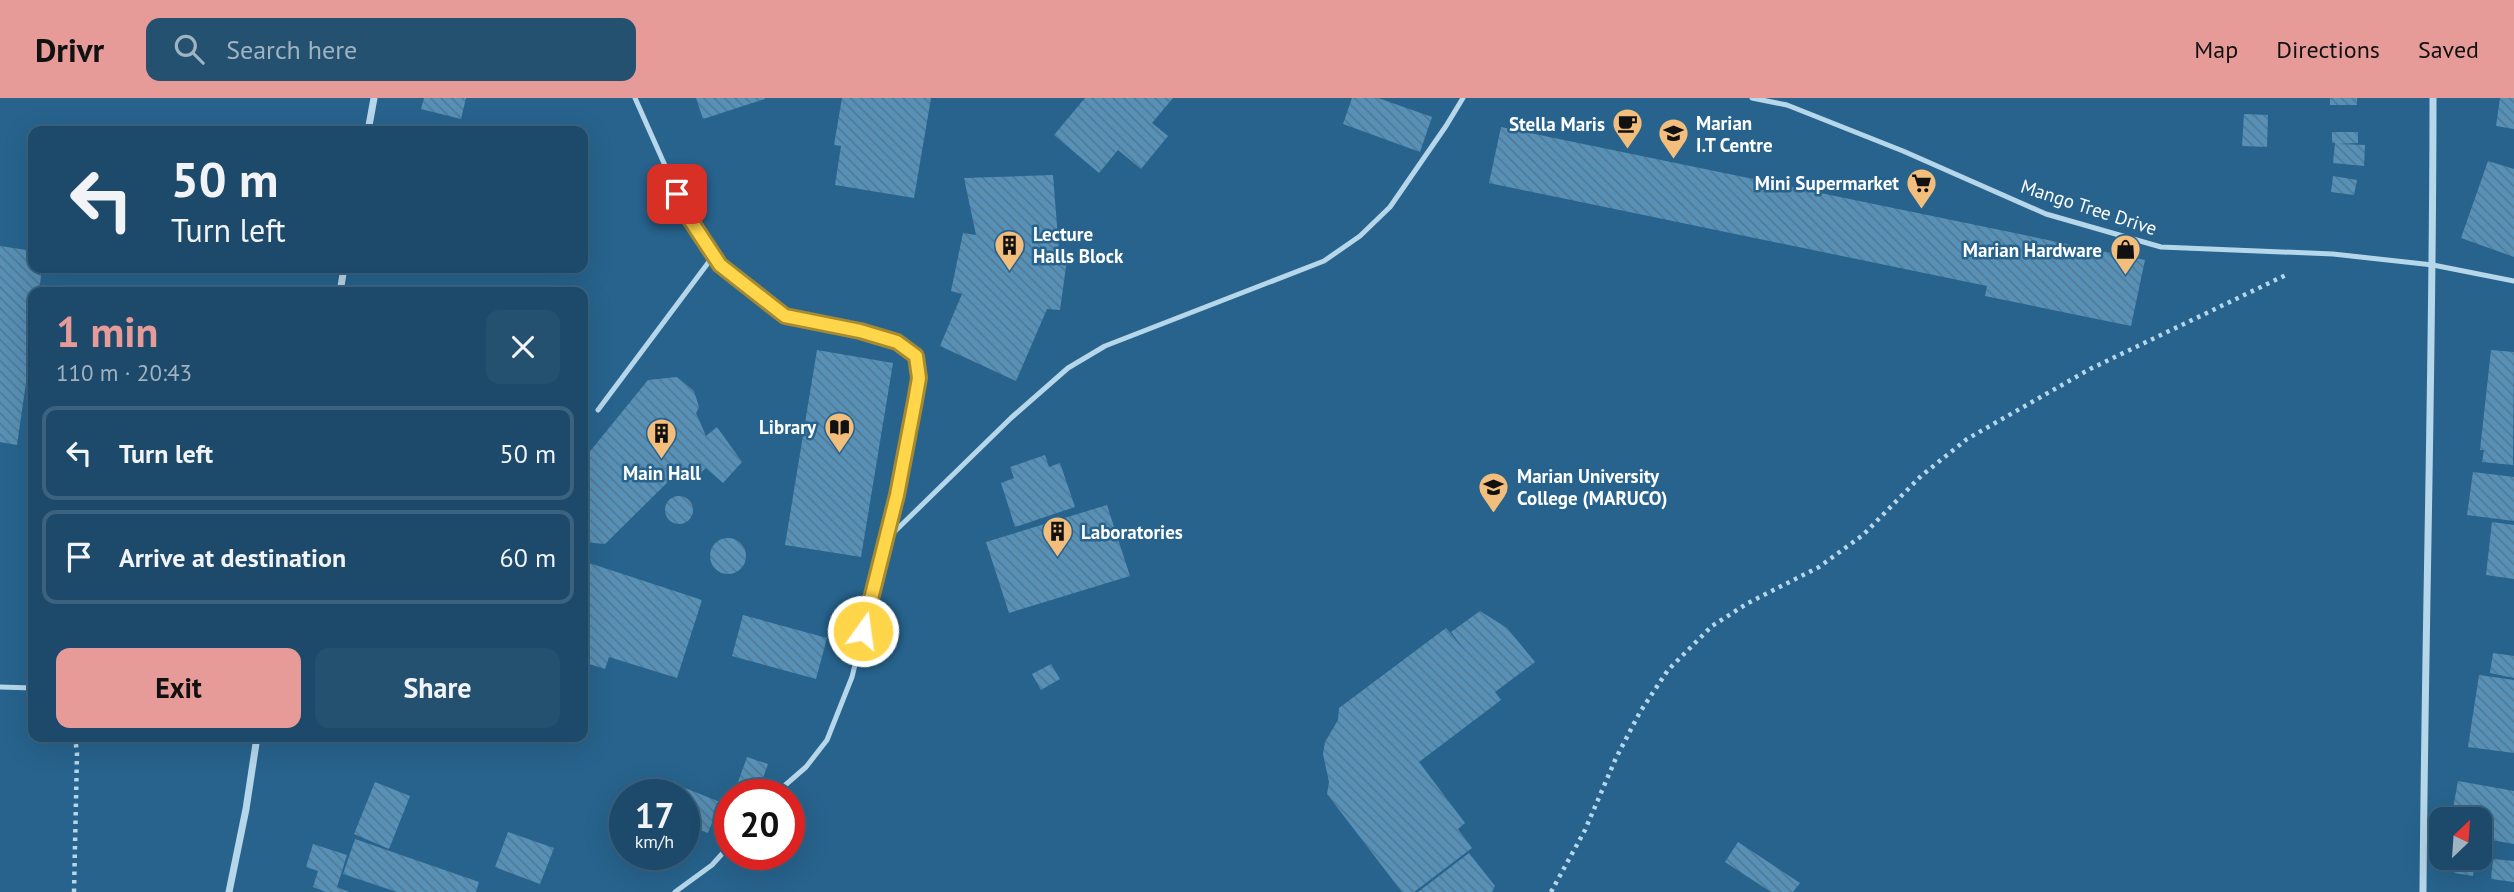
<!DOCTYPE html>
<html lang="en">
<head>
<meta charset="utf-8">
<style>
	:root { --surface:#1d4a6a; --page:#255170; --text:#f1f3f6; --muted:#a0b3c1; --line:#3b627e; --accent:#e69b98 }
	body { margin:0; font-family:"PT Sans",sans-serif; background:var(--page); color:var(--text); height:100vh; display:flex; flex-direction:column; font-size:26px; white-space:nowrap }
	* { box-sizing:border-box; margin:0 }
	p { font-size:23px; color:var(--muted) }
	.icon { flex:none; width:38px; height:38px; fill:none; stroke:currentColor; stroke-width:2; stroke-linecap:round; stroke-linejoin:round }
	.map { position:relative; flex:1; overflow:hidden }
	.drawer { position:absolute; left:28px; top:189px; width:560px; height:455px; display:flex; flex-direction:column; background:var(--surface); border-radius:14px; box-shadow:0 7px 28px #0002,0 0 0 2px var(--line) }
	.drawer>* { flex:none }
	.top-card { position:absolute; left:28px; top:28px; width:560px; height:147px; border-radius:14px; box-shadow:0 7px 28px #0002,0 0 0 2px var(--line); background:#1d4a6a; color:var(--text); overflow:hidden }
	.needle { width:46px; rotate:25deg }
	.buttons { position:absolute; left:2429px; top:709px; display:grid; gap:14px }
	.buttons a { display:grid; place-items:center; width:63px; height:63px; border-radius:14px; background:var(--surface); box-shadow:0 7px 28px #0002,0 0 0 2px var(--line); font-size:35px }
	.speed { position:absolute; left:609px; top:681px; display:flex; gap:14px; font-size:35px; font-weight:700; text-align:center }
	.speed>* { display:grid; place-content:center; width:91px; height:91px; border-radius:50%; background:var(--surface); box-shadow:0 7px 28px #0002,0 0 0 2px var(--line); line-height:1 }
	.speed small { font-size:18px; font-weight:400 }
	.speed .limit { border:10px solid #d22; background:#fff; color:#111 }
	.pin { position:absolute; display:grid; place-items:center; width:60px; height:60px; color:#fff; margin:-30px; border-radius:14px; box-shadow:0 4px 10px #0006 }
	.me { position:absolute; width:77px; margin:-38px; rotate:14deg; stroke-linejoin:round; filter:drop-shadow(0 0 5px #0008) }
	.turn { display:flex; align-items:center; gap:24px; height:147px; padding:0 28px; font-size:32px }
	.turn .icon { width:91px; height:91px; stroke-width:2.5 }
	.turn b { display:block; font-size:49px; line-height:60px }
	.round { display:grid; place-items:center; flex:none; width:74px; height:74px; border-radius:14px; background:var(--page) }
	.summary { display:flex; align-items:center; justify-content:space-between; height:119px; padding:0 28px }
	h1 { font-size:42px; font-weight:700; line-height:52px; color:var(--accent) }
	.action { display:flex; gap:14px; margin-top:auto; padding:14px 28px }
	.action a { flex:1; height:80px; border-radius:14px; background:var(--accent); color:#111; font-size:28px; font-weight:700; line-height:80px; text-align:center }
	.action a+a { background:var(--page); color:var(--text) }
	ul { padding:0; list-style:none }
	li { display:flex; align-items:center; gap:21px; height:94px; margin:0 14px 10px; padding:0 14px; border:4px solid var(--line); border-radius:14px }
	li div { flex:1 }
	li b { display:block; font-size:26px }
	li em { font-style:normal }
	header { display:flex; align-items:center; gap:42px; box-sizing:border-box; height:98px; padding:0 35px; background:var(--accent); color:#111 }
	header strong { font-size:33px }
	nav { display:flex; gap:38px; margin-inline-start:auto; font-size:24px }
	.search { width:490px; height:63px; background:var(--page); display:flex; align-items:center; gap:18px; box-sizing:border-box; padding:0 24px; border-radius:14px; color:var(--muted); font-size:26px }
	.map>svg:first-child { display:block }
</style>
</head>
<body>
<header>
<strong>Drivr</strong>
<div class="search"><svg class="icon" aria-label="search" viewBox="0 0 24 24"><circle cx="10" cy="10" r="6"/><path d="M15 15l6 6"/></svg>Search here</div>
<nav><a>Map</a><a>Directions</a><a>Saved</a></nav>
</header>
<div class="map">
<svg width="2514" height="794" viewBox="0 0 2514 794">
	<defs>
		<pattern id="building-back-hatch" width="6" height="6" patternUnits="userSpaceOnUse" patternTransform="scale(1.75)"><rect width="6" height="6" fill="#5791b7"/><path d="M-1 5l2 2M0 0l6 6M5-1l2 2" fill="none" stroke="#537992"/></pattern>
	</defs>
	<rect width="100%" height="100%" fill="#27638d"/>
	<path fill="url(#building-back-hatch)" d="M424,0H466L461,21L421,11Z
		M696,0H765V1L703,21Z
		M842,0H931L914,100L835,87L841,48L834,47Z
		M1085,0H1173L1152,25L1168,38L1141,71L1118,52L1099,75L1054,37Z
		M1352,0H1378L1432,19L1420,54L1343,26Z
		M2330,0H2357V7H2330Z
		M2500,0H2514V31L2496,28Z
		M2244,16L2268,17L2267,49L2242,48Z
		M1501,29L2145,162L2131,228L1985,198L1987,188L1489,85Z
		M2332,34H2358V45L2338,46L2365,47L2364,68L2333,65L2335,45H2332Z
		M2488,63L2514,71V159L2461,140Z
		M1053,77L1059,153L1068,154L1060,212L1047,211L1016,283L940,248L962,196L951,193L963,135L976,137L964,80Z
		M2333,78L2357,82L2354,97L2331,94Z
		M0,148L33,153V170H42L39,194H33V236L17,347L0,344Z
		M817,252L893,265L861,459L785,447Z
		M2491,252L2514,254L2513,367L2482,364L2484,352H2480Z
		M677,279L694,293L699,309L696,315L706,338L717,329L742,364L723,385L706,370L692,383L680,372L605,446L583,444V362L648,282Z
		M1045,357L1049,369L1060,365L1075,409L1015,429L1001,385L1014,380L1010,369Z
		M2473,374L2514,379V423L2467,417Z
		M665 412a14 14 0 1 1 28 0a14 14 0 1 1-28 0Z
		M1107,407L1130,478L1009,515L986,444Z
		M2492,424L2514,427V481L2486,477Z
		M710 458a18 18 0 1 1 36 0a18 18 0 1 1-36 0Z
		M583,463L702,502L677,580L609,559L605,571L583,564Z
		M1480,513L1507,530L1535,564L1495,594L1501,602L1419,664L1465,725L1458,731L1472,750L1414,794H1402L1327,696L1329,684L1323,656L1325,644L1338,622L1339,610L1446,530L1466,554L1451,534Z
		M743,517L827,540L816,581L732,558Z
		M2493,555L2514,558V580L2490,575Z
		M1051,566L1060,581L1041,592L1032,576Z
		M2479,577L2514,582V655L2468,649Z
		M747,659L768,666L758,694L737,687Z
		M2458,683L2514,693V746L2480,740V721H2451Z
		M375,684L410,698L389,751L354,736Z
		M680,688L720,704L708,735L684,726V696H677Z
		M508,734L554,750L540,786L495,769Z
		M355,741L479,784L476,794H397L343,776Z
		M1738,744L1800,785L1793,794H1771L1725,764Z
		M313,746L347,757L337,789L349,794H326L313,789L318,773L306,769Z
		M1469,755L1495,788L1492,794H1418Z
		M2456,760L2475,762L2473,778L2454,775Z
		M2493,761L2514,763V784L2491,781Z"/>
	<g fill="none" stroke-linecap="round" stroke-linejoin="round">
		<path stroke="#b6d6ea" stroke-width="4.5" stroke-dasharray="3.5 5" stroke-linecap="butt" d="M74,794L77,655L75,639
			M1551,794L1585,732L1616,660L1640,614L1668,572L1712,528L1748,505L1819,469L1863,437L1921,378L1967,341L2090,271L2288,176"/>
		<path stroke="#b6d6ea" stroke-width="5" d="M635,0L687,117L721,167L785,218L861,233L897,244L916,258L919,280L897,397L852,579L827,642L806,669L775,696
			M1752,0L1787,7L1903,53L2046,116L2161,149L2333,156L2433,167L2514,183
			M598,312L714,157
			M886,442L1011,320L1068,270L1105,248L1324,163L1360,138L1390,109L1446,28L1463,0
			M0,589L33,590
			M675,794L712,767L730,747"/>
		<path stroke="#b6d6ea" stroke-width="7" d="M368,33L374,0
			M340,194L344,170
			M229,794L246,711L257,639
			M2423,794C2425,529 2433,265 2433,0"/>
	</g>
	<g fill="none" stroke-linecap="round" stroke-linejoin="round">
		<defs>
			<path id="route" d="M677,96L687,117L720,167L785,218L860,233L897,244L916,258L919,280L915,303L897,397L863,533"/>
		</defs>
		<use href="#route" stroke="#a68a30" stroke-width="18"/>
		<use href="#route" stroke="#ffd54a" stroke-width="12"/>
	</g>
	<defs>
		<symbol id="cafe-pin" viewBox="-11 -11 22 30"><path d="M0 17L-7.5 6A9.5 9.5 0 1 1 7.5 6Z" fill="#f3be7c" stroke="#27638d"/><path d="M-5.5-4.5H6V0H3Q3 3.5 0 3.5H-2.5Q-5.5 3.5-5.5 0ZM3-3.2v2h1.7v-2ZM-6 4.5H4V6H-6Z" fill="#111"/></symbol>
		<symbol id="school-pin" viewBox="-11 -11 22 30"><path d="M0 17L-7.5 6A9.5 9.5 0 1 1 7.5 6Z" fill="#f3be7c" stroke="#27638d"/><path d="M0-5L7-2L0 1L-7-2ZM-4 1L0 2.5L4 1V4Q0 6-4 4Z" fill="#111"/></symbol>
		<symbol id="supermarket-pin" viewBox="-11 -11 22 30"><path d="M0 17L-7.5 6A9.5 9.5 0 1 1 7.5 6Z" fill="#f3be7c" stroke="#27638d"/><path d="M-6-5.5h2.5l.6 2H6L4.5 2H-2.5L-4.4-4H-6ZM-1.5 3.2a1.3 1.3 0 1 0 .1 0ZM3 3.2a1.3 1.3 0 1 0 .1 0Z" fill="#111"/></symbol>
		<symbol id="building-pin" viewBox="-11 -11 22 30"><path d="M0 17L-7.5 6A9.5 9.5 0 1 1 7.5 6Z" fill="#f3be7c" stroke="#27638d"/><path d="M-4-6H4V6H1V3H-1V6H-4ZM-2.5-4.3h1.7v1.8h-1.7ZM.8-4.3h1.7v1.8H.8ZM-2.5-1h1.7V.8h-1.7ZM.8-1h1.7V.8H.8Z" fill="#111"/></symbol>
		<symbol id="shop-pin" viewBox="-11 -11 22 30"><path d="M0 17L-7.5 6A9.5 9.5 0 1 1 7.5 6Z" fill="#f3be7c" stroke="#27638d"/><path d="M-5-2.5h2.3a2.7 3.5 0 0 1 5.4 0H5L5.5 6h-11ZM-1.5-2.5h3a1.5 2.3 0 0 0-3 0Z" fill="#111"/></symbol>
		<symbol id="library-pin" viewBox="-11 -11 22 30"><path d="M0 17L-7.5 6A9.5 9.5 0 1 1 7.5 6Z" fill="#f3be7c" stroke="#27638d"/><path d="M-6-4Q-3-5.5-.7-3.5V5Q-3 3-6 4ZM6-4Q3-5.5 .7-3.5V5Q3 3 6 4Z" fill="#111"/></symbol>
		<symbol id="university-pin" viewBox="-11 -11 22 30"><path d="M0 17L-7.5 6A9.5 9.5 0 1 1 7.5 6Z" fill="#f3be7c" stroke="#27638d"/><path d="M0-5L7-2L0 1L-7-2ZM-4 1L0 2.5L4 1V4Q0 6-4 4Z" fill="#111"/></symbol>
	</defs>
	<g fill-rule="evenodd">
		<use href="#cafe-pin" x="1610" y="8" width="35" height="47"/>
		<use href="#school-pin" x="1656" y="18" width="35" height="47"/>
		<use href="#supermarket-pin" x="1904" y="68" width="35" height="47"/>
		<use href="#building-pin" x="992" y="130" width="35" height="47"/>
		<use href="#shop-pin" x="2108" y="134" width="35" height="47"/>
		<use href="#library-pin" x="822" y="312" width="35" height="47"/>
		<use href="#building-pin" x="644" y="318" width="35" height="47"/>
		<use href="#university-pin" x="1476" y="372" width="35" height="47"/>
		<use href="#building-pin" x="1040" y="416" width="35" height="47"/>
	</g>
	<g text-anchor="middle" stroke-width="5" stroke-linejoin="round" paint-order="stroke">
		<g font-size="19" font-weight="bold" fill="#fff" stroke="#27638d" text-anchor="start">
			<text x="1696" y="32">Marian<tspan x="1696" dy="22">I.T Centre</tspan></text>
			<text x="1605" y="33" text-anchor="end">Stella Maris</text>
			<text x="1899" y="92" text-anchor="end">Mini Supermarket</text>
			<text x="1033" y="143">Lecture<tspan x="1033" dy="22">Halls Block</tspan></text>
			<text x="2102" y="159" text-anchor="end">Marian Hardware</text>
			<text x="816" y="336" text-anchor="end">Library</text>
			<text x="662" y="382" text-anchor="middle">Main Hall</text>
			<text x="1517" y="385">Marian University<tspan x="1517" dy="22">College (MARUCO)</tspan></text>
			<text x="1081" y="441">Laboratories</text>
		</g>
		<g font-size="19" fill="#fff" stroke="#27638d">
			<text transform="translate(2089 109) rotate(18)" y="7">Mango Tree Drive</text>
		</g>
	</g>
</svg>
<div class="buttons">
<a><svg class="needle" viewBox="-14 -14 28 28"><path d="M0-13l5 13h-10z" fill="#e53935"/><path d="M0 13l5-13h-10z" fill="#a0b3c1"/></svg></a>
</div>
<div class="speed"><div>17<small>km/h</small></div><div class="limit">20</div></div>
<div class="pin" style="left:677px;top:96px;background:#d93025"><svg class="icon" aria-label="arrive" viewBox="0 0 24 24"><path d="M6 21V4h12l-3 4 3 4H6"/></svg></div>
<svg class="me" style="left:863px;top:533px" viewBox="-20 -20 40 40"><circle r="17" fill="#ffd54a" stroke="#fff" stroke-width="3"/><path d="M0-11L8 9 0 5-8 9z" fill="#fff"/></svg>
<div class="top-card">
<div class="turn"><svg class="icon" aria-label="left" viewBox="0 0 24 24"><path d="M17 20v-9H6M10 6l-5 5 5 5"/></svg><div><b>50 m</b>Turn left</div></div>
</div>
<section class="drawer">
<div class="summary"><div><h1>1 min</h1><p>110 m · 20:43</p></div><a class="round"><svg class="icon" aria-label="close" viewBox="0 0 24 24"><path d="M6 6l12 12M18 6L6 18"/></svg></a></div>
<ul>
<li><svg class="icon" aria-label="left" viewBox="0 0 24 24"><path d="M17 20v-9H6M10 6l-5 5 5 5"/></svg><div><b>Turn left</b></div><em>50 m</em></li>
<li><svg class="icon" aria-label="arrive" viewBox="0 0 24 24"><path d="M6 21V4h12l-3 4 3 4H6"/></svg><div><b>Arrive at destination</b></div><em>60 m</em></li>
</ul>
<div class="action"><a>Exit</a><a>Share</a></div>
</section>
</div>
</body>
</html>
